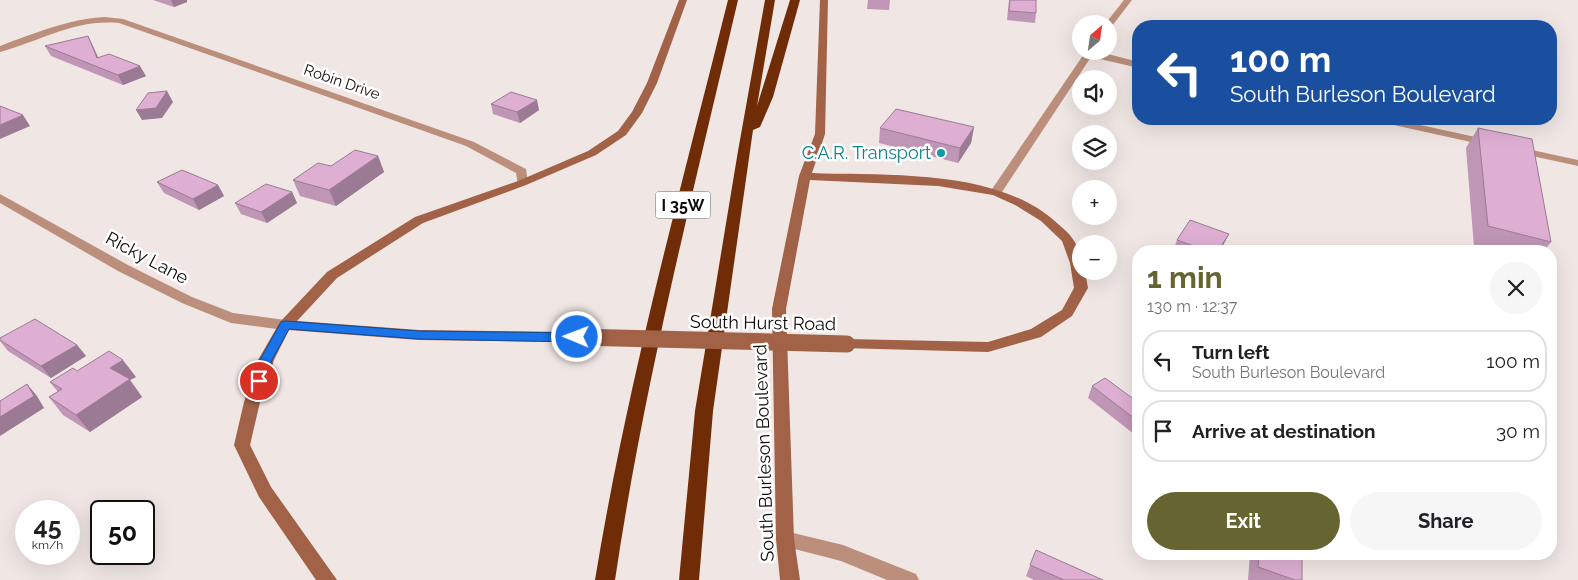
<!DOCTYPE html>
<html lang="en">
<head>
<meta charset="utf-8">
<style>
	:root { --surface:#fff; --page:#f6f6f6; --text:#202124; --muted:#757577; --line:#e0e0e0; --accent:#666431 }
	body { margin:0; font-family:Raleway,sans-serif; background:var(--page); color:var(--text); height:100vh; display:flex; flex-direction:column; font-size:19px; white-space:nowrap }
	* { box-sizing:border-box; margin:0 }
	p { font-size:16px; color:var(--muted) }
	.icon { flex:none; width:28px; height:28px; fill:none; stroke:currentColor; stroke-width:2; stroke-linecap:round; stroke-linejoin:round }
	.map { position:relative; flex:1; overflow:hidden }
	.sheet { position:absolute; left:1132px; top:245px; width:425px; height:315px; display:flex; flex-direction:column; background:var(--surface); border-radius:20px; box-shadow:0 5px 20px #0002 }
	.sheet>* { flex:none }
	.banner { position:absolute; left:1132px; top:20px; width:425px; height:105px; border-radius:20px; box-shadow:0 5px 20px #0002; background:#1a4fa0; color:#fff; overflow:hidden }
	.needle { width:32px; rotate:29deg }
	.fabs { position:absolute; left:1072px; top:15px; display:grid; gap:10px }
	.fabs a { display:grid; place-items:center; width:45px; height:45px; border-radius:50%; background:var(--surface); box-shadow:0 5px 20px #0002; font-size:25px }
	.speed { position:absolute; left:15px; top:500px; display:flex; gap:10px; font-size:25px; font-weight:700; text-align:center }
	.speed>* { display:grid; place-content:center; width:65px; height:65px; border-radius:50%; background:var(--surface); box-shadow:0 5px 20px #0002; line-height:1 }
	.speed small { font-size:12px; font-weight:400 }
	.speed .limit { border:2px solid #111; border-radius:8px; background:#fff; color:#111 }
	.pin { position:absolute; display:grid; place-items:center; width:42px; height:42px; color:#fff; margin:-21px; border:2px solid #fff; border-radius:50%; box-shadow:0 1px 5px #0007 }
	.me { position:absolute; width:55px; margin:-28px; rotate:271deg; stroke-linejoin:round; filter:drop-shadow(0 0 4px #0008) }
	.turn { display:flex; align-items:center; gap:18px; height:105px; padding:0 15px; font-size:22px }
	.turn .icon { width:65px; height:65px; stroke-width:2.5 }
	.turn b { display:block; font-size:35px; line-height:42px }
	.round { display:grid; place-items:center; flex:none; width:52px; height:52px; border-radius:26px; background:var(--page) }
	.head { display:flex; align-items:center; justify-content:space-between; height:85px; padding:0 15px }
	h1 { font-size:30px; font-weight:700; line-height:38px; color:var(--accent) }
	.button { display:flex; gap:10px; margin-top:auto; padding:10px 15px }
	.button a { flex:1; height:58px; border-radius:30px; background:var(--accent); color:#fff; font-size:20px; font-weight:700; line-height:58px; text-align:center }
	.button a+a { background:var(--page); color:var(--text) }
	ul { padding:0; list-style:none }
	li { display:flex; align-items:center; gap:15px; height:62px; margin:0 10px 8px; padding:0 5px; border:2px solid var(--line); border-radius:20px }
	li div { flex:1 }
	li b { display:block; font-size:19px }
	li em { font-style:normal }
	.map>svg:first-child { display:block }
</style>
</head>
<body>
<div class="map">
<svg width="1578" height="580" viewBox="0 0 1578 580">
	<rect width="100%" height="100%" fill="#f0e7e4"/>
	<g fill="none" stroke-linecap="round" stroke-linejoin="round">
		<path fill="#bb8f7c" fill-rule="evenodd" d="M1124,0H1132L1112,26L1109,27V24H1105Z
			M105,17L123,19L474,142L526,169L528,183L526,185H518L516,173L466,146L119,23C74,19 41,41 0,52V46C35,33 68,19 105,17Z
			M1086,51H1096L1139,62V68L1091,57L1000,195H992L990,192Z
			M1375,119H1393L1489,140L1495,143L1489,146L1380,122Z
			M1518,147L1578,160V166L1514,152L1512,150Z
			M0,194L128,265L192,297L233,313L285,320L290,322L292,325L290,328L285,330L231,323L182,303L118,271L0,203Z
			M785,531L843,545L916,574L919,580H887L841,561L779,545L776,539L779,533Z"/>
		<path fill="#a16247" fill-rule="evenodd" d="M679,0H687L657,83L642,113L626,135L596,155L526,185L423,223L337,278L297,321L419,330L577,332L582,333L584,337L582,341L577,342L419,340L289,330L274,360L260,402L250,445L271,487L337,580H316L259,497L234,445L244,402L258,360L280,322L327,272L415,217L518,181L588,151L618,131L632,112L647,83Z
			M820,0H828L825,134L812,173C888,176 997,168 1057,223C1075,238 1081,247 1081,271H1085L1088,288L1072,316L1041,337L988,352L842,348L840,344L842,340L847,339L988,342L1031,329L1062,310L1074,288L1070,263L1062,241L1041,221L1015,205L993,195L938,186L810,180L786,309L794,539L800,580H780L776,539L772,309L799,176L815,134Z"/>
		<path fill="#702c06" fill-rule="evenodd" d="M728,0H738C693,193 644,384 615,580H595C627,384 680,192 728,0Z
			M765,0H775L757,106L790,0H800L773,97L760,127L753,130L713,411L699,580H679L695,411L738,151Z"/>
		<path stroke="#a16247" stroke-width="17" d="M577,337L847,344"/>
	</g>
	<path fill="#bf96b5" d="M153,0H187V2L174,7Z
		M868,0H890L889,10L867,9Z
		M1009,0H1036V13L1035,23L1007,20Z
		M88,36L98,58L146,76L123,85L51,56L45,46Z
		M491,104L539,110L520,123L493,114Z
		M974,127L971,143L958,163L879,143L880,128Z
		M1478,128L1551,242L1544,251H1490L1474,247L1466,148Z
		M378,156L384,172L336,206L300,196L293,180L331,166Z
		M157,182L218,185L224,196L199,210L164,193Z
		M292,192L297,203L267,223L241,214L235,203Z
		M1229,234L1220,251H1173L1177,240Z
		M0,338L77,345L86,356L51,378L8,351L0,341Z
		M77,371L136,377L130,380L142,397L90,432L63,415L49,397L58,392L50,382Z
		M1092,386L1139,403V438L1088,398Z
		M1036,550L1103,580H1034L1026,576Z
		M1250,554H1302V580H1248Z"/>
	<path fill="#9b7a94" d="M171,0H187V2L174,7Z
		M88,36L93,46L103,68L97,58Z
		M140,66L146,76L123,85L118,75Z
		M167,91L173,102L162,118L142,120L136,110Z
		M537,100L539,110L520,123L517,112Z
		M23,115L30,126L0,139V125Z
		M974,127L971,143L958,163L960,148Z
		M378,156L384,172L336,206L329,190Z
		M218,185L224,196L199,210L193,199Z
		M292,192L297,203L267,223L261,212Z
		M1229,234L1220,251H1218Z
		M77,345L86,356L51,378L41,366Z
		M123,360L136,377L130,380L142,397L90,432L76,415L110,368Z
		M27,384L37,396L44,408L0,436V417Z"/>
	<path fill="#deafd3" stroke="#9b7a94" d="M1010,0H1036V13L1009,11Z
		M88,36L97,58L109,54L140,66L118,75L45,46Z
		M167,91L156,108L136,110L148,93Z
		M511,92L537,100L517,112L491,104Z
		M0,106L23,115L0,125Z
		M896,109L974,127L960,148L880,128Z
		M1478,128L1532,139L1551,242L1488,226Z
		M355,150L378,156L329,190L293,180L318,163L331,166Z
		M182,170L218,185L193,199L157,182Z
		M266,184L292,192L261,212L235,203Z
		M1190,220L1229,234L1218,251H1208L1177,240Z
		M35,319L77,345L41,366L0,340V338Z
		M109,351L123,360L110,368L130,379L76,415L49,397L62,389L50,382L73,368L77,371Z
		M1105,378L1139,403V422L1092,386Z
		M27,384L34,396L0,417V401Z
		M1036,550L1103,580H1064L1030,565Z
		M1259,554H1302V580H1295L1258,567Z"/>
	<path fill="#1a73e8" stroke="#114b97" d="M285,321L419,331L577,333L583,337L577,342L419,339L289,329L272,360L264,384H254L253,381L260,360L281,322Z"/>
	<circle fill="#0f9aa8" stroke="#fff" stroke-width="2" cx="941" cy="153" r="5"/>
	<g text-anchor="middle" stroke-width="5" stroke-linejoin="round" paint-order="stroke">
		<g font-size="15" fill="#0e0b0a" stroke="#fff">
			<text transform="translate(342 82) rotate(19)" y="5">Robin Drive</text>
		</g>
		<rect fill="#fff" stroke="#565454" stroke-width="1" x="655.5" y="191.5" width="55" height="27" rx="4"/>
		<g font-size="16" font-weight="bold" fill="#0e0b0a">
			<text x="683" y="211">I 35W</text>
		</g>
		<g font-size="18" fill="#0d838f" stroke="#fff" text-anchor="end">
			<text x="931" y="159">C.A.R. Transport</text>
		</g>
		<g font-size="18" fill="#0e0b0a" stroke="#fff">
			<text transform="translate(147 258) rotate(28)" y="6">Ricky Lane</text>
			<text transform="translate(763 323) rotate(1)" y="6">South Hurst Road</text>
			<text transform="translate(764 453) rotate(-92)" y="6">South Burleson Boulevard</text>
		</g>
	</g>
</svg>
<div class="fabs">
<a><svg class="needle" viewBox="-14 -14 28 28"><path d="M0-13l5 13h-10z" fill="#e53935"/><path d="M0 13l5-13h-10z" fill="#757577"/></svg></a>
<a><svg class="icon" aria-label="sound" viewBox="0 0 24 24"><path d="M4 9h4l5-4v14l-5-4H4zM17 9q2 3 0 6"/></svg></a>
<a><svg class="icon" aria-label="layers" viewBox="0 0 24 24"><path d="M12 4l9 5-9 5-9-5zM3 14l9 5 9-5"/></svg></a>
<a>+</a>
<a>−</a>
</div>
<div class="speed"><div>45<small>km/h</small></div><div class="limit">50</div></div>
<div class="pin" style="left:259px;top:381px;background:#d93025"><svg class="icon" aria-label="arrive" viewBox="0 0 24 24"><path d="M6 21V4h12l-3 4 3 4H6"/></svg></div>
<svg class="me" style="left:577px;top:337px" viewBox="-20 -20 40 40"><circle r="17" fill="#1a73e8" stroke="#fff" stroke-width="3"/><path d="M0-11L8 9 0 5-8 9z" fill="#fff"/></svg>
<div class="banner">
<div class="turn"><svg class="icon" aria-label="left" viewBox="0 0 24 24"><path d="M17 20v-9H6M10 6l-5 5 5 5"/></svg><div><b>100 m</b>South Burleson Boulevard</div></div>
</div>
<section class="sheet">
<div class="head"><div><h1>1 min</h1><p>130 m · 12:37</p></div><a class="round"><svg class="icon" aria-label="close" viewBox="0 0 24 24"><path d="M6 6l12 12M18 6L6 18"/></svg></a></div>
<ul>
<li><svg class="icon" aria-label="left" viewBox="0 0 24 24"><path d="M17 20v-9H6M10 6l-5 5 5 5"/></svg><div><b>Turn left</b><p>South Burleson Boulevard</p></div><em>100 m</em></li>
<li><svg class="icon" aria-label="arrive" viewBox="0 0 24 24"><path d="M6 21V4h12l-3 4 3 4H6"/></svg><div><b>Arrive at destination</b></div><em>30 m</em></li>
</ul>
<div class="button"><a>Exit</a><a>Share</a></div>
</section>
</div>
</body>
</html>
